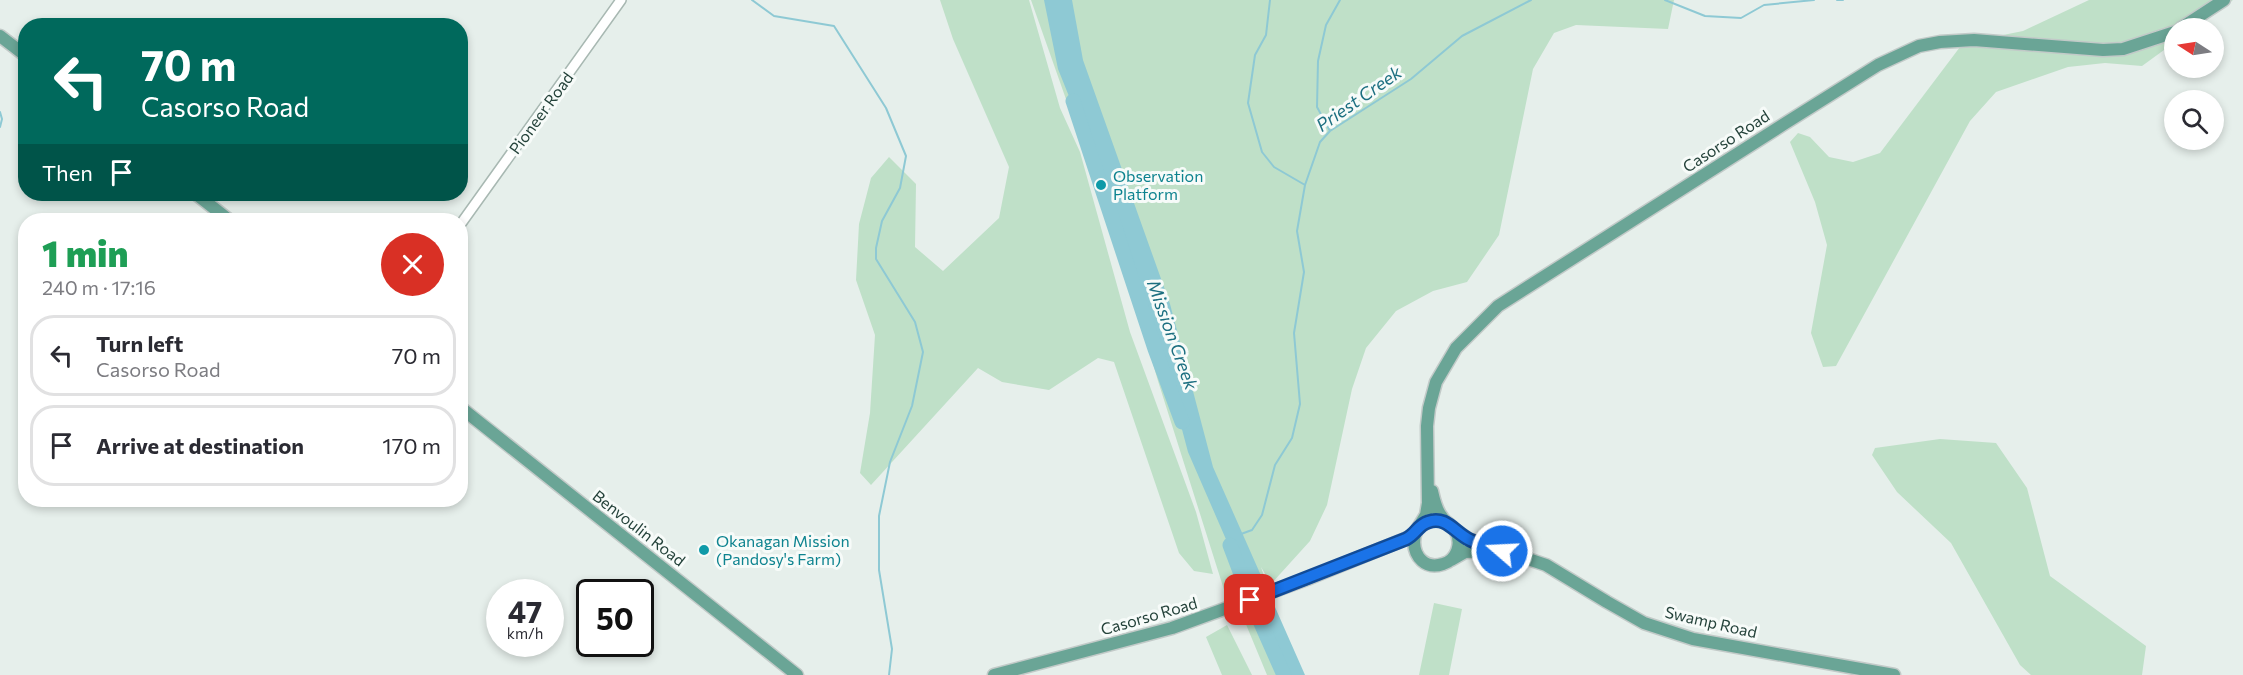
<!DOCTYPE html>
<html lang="en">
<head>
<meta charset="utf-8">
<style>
	:root { --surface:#fff; --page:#f7f7f7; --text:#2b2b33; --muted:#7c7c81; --line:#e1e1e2 }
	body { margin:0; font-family:Commissioner,sans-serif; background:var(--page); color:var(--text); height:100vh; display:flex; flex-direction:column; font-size:22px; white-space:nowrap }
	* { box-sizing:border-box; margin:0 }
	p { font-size:20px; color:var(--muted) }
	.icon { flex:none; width:33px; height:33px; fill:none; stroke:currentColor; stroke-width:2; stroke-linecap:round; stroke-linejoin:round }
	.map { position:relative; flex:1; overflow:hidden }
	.panel { position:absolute; left:18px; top:213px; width:450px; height:294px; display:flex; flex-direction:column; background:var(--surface); border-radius:24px; box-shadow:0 3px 9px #0003 }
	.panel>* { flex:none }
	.banner { position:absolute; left:18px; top:18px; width:450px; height:183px; border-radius:24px; box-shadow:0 3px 9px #0003; background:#00695c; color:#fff; overflow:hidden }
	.needle { width:39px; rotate:282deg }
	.tools { position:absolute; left:2164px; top:18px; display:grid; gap:12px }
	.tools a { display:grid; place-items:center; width:60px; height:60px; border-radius:50%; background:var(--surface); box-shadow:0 3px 9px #0003; font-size:30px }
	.speed { position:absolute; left:486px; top:579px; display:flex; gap:12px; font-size:30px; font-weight:700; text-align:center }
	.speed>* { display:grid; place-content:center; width:78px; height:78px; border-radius:50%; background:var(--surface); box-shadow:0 3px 9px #0003; line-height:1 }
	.speed small { font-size:15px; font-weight:400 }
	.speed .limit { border:3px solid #111; border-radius:9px; background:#fff; color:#111 }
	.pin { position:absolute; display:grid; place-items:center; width:51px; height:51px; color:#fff; margin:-26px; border-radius:12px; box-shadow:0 3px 9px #0006 }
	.me { position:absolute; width:66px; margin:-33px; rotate:289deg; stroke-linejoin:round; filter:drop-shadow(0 0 4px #0008) }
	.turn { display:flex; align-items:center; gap:21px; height:126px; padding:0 24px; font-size:27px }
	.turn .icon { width:78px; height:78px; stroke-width:2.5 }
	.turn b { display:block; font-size:42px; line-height:51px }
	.then { display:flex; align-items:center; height:57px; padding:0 24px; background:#0003; gap:12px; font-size:22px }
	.round { display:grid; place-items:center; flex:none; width:63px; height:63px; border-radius:32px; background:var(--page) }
	.overview { display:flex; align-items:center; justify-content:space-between; height:102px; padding:0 24px }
	h1 { font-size:36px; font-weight:800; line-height:45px; color:#1e9e55 }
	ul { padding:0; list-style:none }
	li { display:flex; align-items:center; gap:18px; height:81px; margin:0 12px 9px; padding:0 12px; border:3px solid var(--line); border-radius:24px }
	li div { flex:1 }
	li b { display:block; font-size:22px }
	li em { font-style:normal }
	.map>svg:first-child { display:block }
</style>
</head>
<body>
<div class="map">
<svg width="2243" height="675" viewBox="0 0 2243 675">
	<rect width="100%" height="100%" fill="#e6efeb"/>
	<path fill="#bfe0c8" d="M940,0H1029L1060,108L1080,152L1130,332L1196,512L1213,574L1194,571L1179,553L1114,362L1098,358L1049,390L1002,382L978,368L871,485L860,473L870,413L875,335L856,280L859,224L871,178L889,157L916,184L915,247L943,271L999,218L1009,167L953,39Z
		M1031,0H1674L1668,29L1576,25L1554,33L1533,69L1499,235L1467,282L1433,291L1396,311L1366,348L1352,389L1327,505L1310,541L1271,584L1261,567L1266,582L1226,596L1158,381L1104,194L1067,102Z
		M2089,0H2233L2194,28H2175V42L2142,66L2105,63L2068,67L1996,92L1970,121L1836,366L1823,367L1811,333L1827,245L1815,202L1790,142L1798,133L1810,137L1829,157L1853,162L1880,153L1963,43L2023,31Z
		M1940,439L1996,443L2027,488L2050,576L2146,646L2142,675H2031L2020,665L1951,543L1897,492L1872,455L1875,448Z
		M1434,603L1462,609L1449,675H1419Z
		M1269,612L1297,675H1267L1245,622Z
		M1227,625L1252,675H1222L1206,637Z"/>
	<path fill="#8ec9d4" d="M1044,0H1072L1083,60L1170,304L1213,467L1305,675H1285L1188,452L1163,358L1134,284L1112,203L1058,69Z"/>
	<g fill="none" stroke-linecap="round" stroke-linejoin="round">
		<path stroke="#8ec9d4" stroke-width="2" d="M752,0L774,16L834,26L886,108L906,156L900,188L882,221L876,248V259L915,322L923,352L912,406L890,462L879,516V570L892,649L889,675
			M1270,0L1266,35L1255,55L1248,103L1262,152L1274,167L1305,185
			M1665,0L1705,16L1741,18L1764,5L1814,0
			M1837,0H1843
			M0,112L2,119L0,127
			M1330,131L1317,107L1318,61L1326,25L1340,0
			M1241,534L1252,530L1262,515L1275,465L1292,438L1300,404L1294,333L1304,272L1297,231L1305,185L1320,142L1330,131L1411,79L1462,36L1531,0"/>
		<path stroke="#8ec9d4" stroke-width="15" d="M1073,101L1155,349L1182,422
			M1230,545L1252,603L1284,675"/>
		<defs>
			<path id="minor" d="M460,225L621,0"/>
			<path id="major" d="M2181,28L2224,0
				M0,36L26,56
				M196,194L229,220
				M460,407L797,675
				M1432,491C1434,500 1436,510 1442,517C1445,522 1451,525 1455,530C1463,543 1457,560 1443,564C1407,576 1401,509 1446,522
				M1418,528L1426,515L1428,503L1427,426L1429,408L1436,382L1456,348L1498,306L1784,124L1878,65L1919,46L1940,42L1974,40L2103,50L2123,49L2175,32
				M1455,530L1468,539L1546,565L1607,602L1644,623L1693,639L1894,675
				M1451,560L1465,552L1491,551
				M994,675L1172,628L1307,579L1415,535"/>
		</defs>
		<use href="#minor" stroke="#a8b8b2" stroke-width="12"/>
		<use href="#major" stroke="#c2cac8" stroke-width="15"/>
		<use href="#minor" stroke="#fff" stroke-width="9"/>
		<use href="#major" stroke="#6aa596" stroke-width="12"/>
	</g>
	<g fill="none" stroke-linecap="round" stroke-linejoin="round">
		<defs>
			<path id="route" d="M1250,600L1406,539C1416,534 1418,525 1428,522C1446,515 1455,533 1470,540C1480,545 1491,548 1502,551"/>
		</defs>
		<use href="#route" stroke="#114b97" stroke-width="15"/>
		<use href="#route" stroke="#1a73e8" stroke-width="10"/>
	</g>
	<g fill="#0f9aa8" stroke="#f7fbf9" stroke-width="2">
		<circle cx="1101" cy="185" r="6"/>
		<circle cx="704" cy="550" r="6"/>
	</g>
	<g text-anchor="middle" stroke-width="6" stroke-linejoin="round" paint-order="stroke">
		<g font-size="16" fill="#24423a" stroke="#f7fbf9">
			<text transform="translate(541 113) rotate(-54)" y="6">Pioneer Road</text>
			<text transform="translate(1726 141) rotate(-33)" y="6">Casorso Road</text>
			<text transform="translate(639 528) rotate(38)" y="6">Benvoulin Road</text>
			<text transform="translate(1149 616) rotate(-16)" y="6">Casorso Road</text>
			<text transform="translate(1711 622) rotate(13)" y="6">Swamp Road</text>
		</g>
		<g font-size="16" fill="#0d838f" stroke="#f7fbf9" text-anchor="start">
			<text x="1113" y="182">Observation<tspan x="1113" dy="18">Platform</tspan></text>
			<text x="716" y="547">Okanagan Mission<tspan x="716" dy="18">(Pandosy's Farm)</tspan></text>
		</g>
		<g font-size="18" font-style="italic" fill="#1c6f80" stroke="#f7fbf9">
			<text transform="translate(1359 99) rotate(-35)" y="6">Priest Creek</text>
			<text transform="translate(1172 335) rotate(70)" y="6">Mission Creek</text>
		</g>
	</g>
</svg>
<div class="tools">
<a><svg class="needle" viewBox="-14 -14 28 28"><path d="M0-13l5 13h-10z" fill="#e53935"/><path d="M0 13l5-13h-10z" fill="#7c7c81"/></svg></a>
<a><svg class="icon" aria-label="search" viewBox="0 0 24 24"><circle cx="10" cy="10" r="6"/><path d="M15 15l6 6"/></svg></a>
</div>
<div class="speed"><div>47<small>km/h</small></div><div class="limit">50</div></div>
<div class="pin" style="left:1250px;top:600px;background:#d93025"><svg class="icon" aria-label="arrive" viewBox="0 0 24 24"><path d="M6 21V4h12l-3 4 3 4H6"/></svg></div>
<svg class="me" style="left:1502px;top:551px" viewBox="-20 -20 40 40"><circle r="17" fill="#1a73e8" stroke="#fff" stroke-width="3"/><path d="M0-11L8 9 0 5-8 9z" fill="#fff"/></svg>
<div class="banner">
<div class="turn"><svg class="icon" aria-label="left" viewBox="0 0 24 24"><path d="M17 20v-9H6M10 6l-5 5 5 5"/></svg><div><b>70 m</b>Casorso Road</div></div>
<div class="then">Then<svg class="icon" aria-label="arrive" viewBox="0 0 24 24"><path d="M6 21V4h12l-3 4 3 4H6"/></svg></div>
</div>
<section class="panel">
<div class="overview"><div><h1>1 min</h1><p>240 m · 17:16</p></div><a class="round" style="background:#d93025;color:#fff"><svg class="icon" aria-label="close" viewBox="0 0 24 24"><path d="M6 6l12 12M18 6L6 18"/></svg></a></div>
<ul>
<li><svg class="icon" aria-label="left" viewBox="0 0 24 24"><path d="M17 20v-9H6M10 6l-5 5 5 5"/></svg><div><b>Turn left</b><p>Casorso Road</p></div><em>70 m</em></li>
<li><svg class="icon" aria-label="arrive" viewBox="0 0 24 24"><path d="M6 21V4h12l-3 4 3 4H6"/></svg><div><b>Arrive at destination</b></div><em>170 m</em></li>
</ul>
</section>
</div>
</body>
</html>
